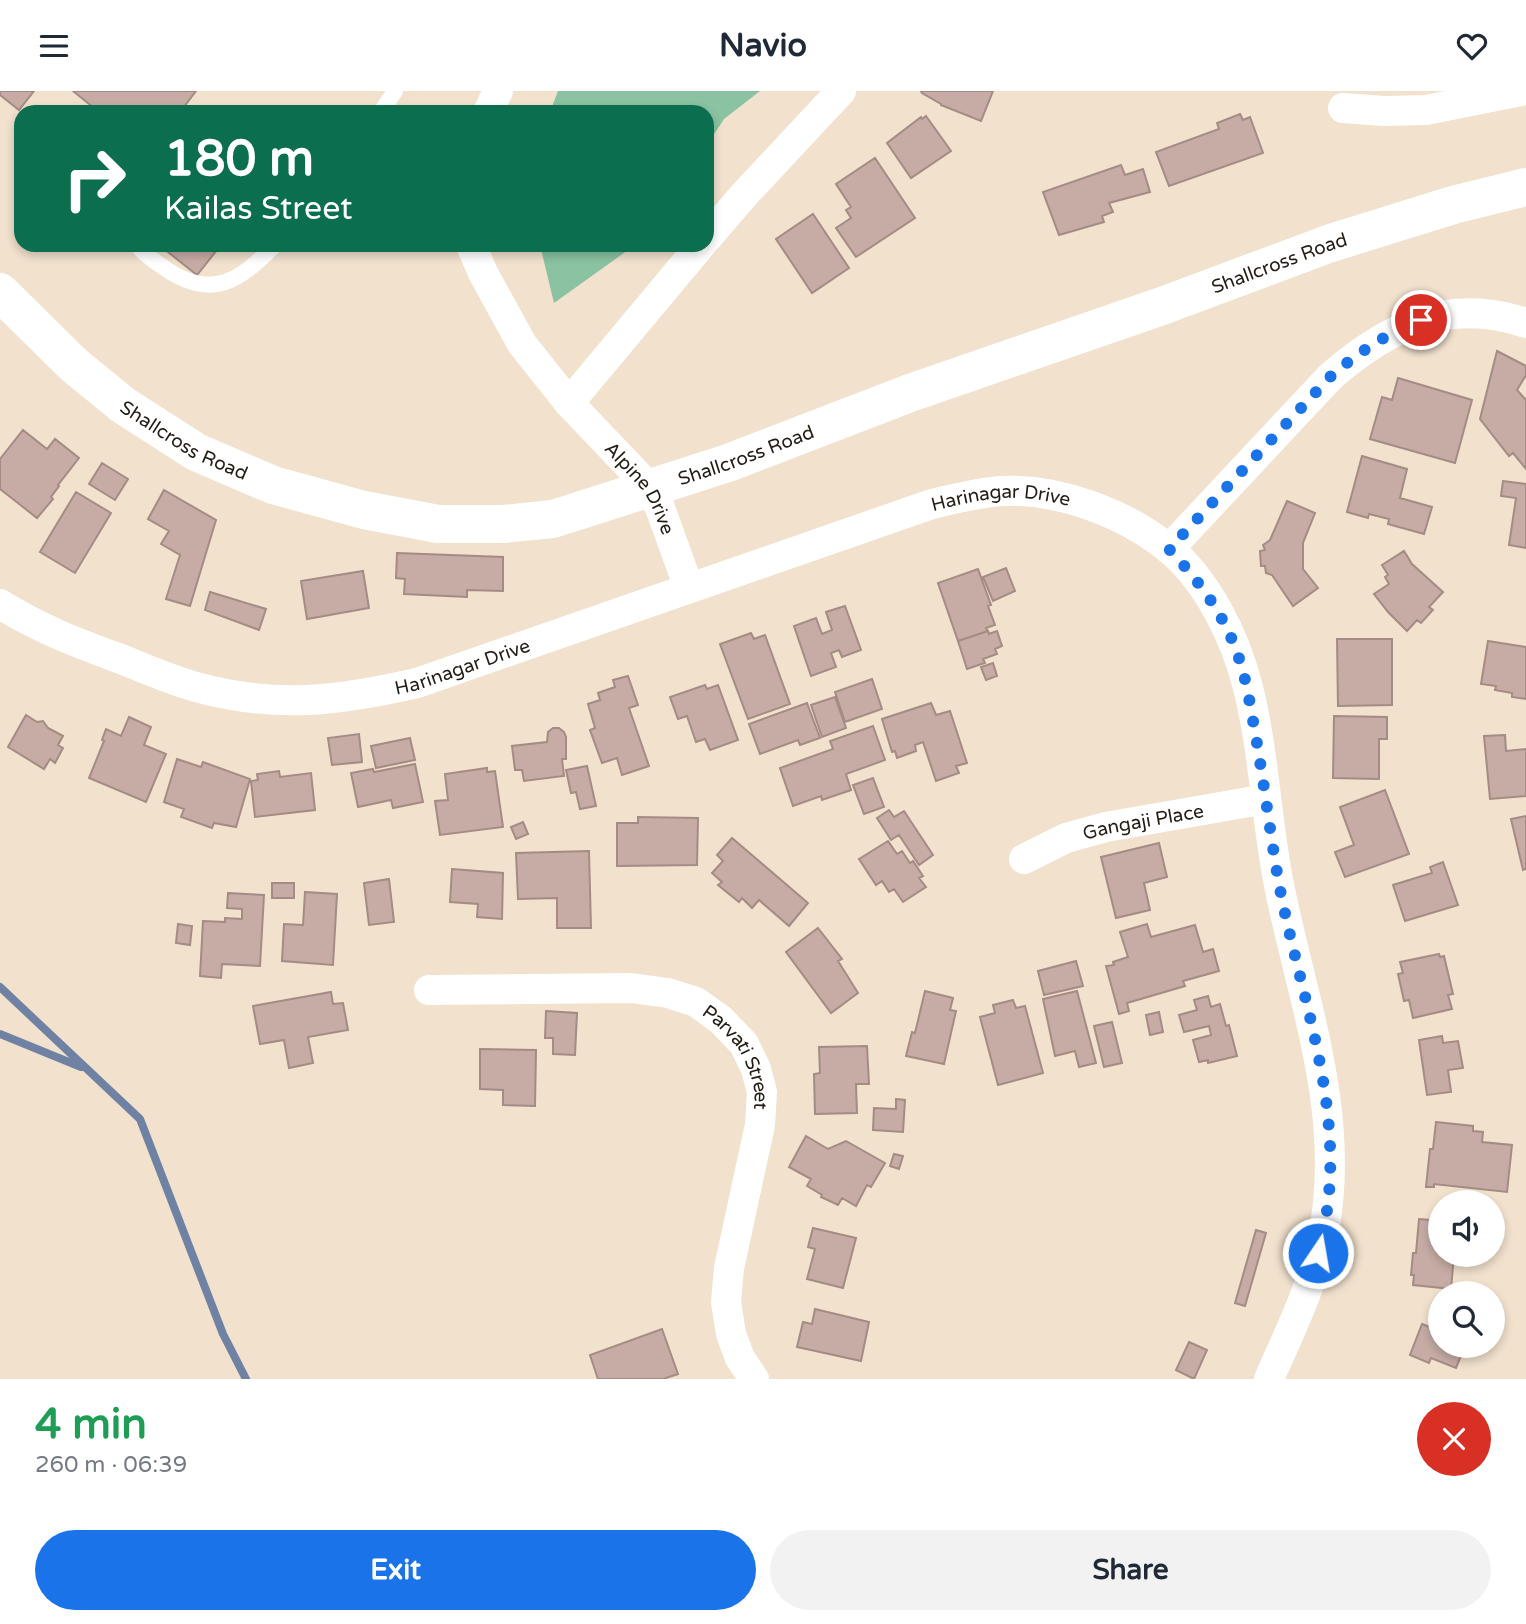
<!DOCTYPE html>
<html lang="en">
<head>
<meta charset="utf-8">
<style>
	:root { --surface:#fff; --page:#f2f2f3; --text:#1f2937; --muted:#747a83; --accent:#1a73e8 }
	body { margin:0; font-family:"Varela Round",sans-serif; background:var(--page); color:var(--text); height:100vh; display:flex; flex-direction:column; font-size:26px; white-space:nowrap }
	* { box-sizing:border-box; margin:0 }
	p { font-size:23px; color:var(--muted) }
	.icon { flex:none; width:38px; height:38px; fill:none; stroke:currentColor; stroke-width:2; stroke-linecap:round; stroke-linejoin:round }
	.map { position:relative; height:1288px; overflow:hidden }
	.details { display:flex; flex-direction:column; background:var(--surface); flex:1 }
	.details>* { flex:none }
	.hud { position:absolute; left:14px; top:14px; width:700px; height:147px; border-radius:21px; box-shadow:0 4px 10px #0003; background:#0b6e4f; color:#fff; overflow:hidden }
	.controls { position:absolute; left:1428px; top:1099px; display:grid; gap:14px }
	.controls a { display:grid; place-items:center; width:77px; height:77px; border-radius:50%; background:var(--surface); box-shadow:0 4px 10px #0003; font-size:35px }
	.pin { position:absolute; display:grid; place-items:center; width:60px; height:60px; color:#fff; margin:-30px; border:4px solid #fff; border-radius:50%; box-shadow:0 2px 7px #0007 }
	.me { position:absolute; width:77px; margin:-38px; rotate:12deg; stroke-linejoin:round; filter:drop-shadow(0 0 5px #0008) }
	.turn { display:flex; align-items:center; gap:24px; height:147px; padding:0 35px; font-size:32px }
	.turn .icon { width:91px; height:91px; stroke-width:2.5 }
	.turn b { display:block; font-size:49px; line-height:60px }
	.round { display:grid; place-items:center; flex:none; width:74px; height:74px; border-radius:37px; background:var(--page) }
	.overview { display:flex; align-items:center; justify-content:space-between; height:119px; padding:0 35px }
	h1 { font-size:42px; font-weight:700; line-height:52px; color:#1e9e55 }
	.action { display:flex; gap:14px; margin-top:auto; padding:14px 35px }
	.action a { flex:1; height:80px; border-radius:42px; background:var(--accent); color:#fff; font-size:28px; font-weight:700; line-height:80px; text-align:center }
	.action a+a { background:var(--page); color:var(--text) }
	header { display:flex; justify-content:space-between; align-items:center; height:91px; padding:0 35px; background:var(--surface); font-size:32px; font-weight:700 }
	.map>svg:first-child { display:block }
</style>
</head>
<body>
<header><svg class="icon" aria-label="menu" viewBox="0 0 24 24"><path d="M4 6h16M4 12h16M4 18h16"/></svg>Navio<svg class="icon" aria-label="heart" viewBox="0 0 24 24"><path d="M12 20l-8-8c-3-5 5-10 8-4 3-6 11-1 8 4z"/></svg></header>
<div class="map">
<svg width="1526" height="1288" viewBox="0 0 1526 1288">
	<rect width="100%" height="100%" fill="#f1e1cd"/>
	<path fill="#8ac2a2" d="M558,0H760L724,28L707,54V21H550Z
		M540,154H635L554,212Z"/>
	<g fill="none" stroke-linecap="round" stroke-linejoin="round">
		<path stroke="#6f82a3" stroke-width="8" d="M0,896L140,1028L223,1243L246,1288
			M0,943L81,976"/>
	</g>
	<path fill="#c6aca5" stroke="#a48b84" stroke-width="2" d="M0,0H34L19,19L0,4Z
		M73,0H196L180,21H166L159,15L154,21H99Z
		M921,0H993L981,30L941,14V13L922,2Z
		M1240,23L1243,29L1250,26L1263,62L1169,95L1156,61L1219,38L1217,32Z
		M926,25L951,60L911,87L887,52L921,26L922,28Z
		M875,67L915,127L856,166L836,137L851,127L846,119L851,116L836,93Z
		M1121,74L1125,84L1143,78L1150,101L1109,112L1113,121L1102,125L1104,131L1059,144L1043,101Z
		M813,123L849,177L812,202L776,148Z
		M159,154H221L197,184Z
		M1497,260L1526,275V284L1517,299L1526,309V378L1513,362L1509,365L1480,328Z
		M1398,287L1472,309L1455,372L1370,348L1382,306L1392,309Z
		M23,339L47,358L55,348L79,367L58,394L59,395L51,406L53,408L37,427L0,398V368Z
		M1362,365L1407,378L1400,407L1432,416L1424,443L1388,433L1389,428L1369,423L1368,427L1347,421Z
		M102,372L128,388L115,409L89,393Z
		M1503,390L1526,393V457L1509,454L1516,407L1501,405Z
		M164,399L216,429L190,515L166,508L180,464L161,453L169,440L148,428Z
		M76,401L111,422L75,482L40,461Z
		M1287,410L1315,422L1303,452V478L1318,497L1293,515L1272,484L1266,482L1265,475H1261L1260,460L1265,459L1263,454L1270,449Z
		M1404,460L1412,473L1443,501L1429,516L1433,519L1421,532L1417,529L1407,540L1388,521L1374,503L1389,493L1385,486L1388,484L1382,474Z
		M397,462L503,466V500L467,499V506L404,503L405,488L396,487Z
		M1006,477L1015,500L993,510L983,486Z
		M978,478L991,514L988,515L995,534L986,537L988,540L958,550L938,492Z
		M363,480L369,517L307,528L301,490Z
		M210,501L266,518L259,539L205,519Z
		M845,515L861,559L842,566L839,559L831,562L836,576L811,585L794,535L816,527L822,543L832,539L826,521Z
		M988,540L989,543L997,540L1002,555L995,558L997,563L983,568L985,572L967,578L958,550Z
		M751,542L754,548L765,544L790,613L748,628L720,553Z
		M1337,548H1392V614L1338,615Z
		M1488,550L1526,556V608L1512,606V602L1495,599L1496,595L1481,593Z
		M993,572L997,585L986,589L981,576Z
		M628,585L638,614L629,617L649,675L622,684L617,667L602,672L590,639L595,637L588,613L600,609L598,602L615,596L613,589Z
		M872,588L882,618L845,631L835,601Z
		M705,594L707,598L718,594L738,649L710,659L705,648L696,651L687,625L678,628L670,606Z
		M835,606L846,637L822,646L811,614Z
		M807,612L820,647L800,654L798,649L760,663L749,633Z
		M931,612L936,624L950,620L967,672L956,675L959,682L936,690L923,651L915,654L916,660L897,667L895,660L892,661L882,628Z
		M26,624L37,631L43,630L48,637L63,645L58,654L63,657L55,672L50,668L44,678L8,656Z
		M1334,625L1387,626V648H1379V688L1333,687Z
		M129,626L151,636L144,654L166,663L146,711L89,687L104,650L102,649L106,638L121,645Z
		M873,635L885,669L846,683L851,699L822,709L821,705L793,715L780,677L833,658L830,650Z
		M553,637H559L564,641L566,646V668H562L564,685L524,690L522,679H515L512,655L547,651L548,641Z
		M359,643L362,671L332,674L328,647Z
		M1505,644L1506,660L1526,658V705L1490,708L1484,645Z
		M410,647L415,669L376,677L371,655Z
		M177,668L201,676L203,671L250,688L236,736L214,732L212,737L181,726L184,718L164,711Z
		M415,673L423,711L393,717L391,709L358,716L351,682L373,678L374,681Z
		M587,675L596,715L580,718L576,701L571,702L566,679Z
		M487,677V681L495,680L503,736L440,744L435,710L448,709L445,683Z
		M279,680L280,686L311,682L315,719L255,726L251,690L258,689L257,683Z
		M873,687L884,716L864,723L853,694Z
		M1385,699L1409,763L1345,786L1335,761L1354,754L1340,716Z
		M889,719L894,726L904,720L933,764L919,774L899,744L891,749L877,727Z
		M1526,725V778L1523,779L1511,728Z
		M638,726L698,727L697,774L617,775V732H638Z
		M523,731L528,743L516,748L511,736Z
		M732,747L808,812L789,835L759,809L752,817L742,807L739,811L718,794L722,791L712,782L723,770L717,764Z
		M888,750L897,763L902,760L910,772L913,770L923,785L919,787L926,796L903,811L894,798L889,801L882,790L876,794L859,768Z
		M1159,752L1167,786L1144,792L1150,819L1116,827L1101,766Z
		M589,760L591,837H557V807L518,808L516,762Z
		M1443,771L1458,814L1405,830L1393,794L1432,782L1430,776Z
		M452,778L503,782L502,828L477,826L478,813L450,811Z
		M389,788L394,831L369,834L364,792Z
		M272,792H294V807H272Z
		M305,801L337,803L333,874L282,870L284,833L303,834Z
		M228,802L264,804L260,875L222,873L221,887L200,885L203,830L225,831V827L242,828V818L227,817Z
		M178,833L192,835L190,854L176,852Z
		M1147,833L1151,846L1195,834L1203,861L1213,858L1219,880L1183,890L1185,895L1127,912L1129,920L1119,923L1106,875L1114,874L1113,871L1128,866L1120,841Z
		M818,837L842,868L838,870L858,902L831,922L786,861Z
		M1439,863L1440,866L1444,865L1453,903L1448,904L1452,918L1413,927L1409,909L1404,910L1398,883L1403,882L1400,871Z
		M1076,870L1083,895L1044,904L1038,880Z
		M925,900L953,907L950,919L956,920L944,973L906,965L912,941L915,942Z
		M1077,900L1096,972L1079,976L1075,960L1055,965L1043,908Z
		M331,901L333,913L343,912L348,939L308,946L313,972L289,977L284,949L260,953L253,915Z
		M1208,905L1211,916L1220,913L1226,935L1229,934L1237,965L1208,972V969L1199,971L1193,949L1211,944L1209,935L1184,941L1179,924L1197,919L1194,909Z
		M1013,909L1016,917L1025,915L1043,982L998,994L980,926L995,922L993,914Z
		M546,920L577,922L575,964L553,963V947H545Z
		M1159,921L1163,941L1150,944L1146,924Z
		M1112,931L1122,972L1104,976L1094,935Z
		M1442,945L1443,952L1458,950L1463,977L1448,979L1451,1001L1427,1004L1419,949Z
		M867,955L869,993H856L857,1022L815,1023L814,983L820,982L819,956Z
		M480,958L536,959L535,1015L503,1014V999L480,998Z
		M896,1008L905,1009L903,1041L873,1039L874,1017L896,1018Z
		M1436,1031L1473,1035V1040L1483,1041L1482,1051L1512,1054L1507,1101L1434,1093V1096H1426L1430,1058H1433Z
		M806,1045L828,1058L846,1050L885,1072L871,1096L867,1094L856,1115L842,1107L838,1114L821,1106L822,1104L807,1095L811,1088L789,1076Z
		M894,1063L903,1065L899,1078L890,1075Z
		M1419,1128L1440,1130V1164H1454L1451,1198L1413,1194L1414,1184H1411L1413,1162H1416Z
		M813,1137L856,1147L843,1197L807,1188L815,1158L808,1156Z
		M1256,1139L1266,1142L1245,1215L1235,1212Z
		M815,1218L869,1231L861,1270L797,1256L803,1231L812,1233Z
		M1422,1233L1440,1240V1255H1465L1456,1277L1431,1267L1429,1272L1410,1264Z
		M662,1238L678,1283L663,1288H598L590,1264Z
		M1189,1251L1207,1259L1194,1288L1176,1279Z"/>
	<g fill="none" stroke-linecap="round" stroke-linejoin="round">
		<path stroke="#fff" stroke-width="16" d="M381,21L395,0
			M137,154C145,164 155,171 166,178C213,210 240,189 275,154"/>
		<g stroke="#fff" stroke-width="30">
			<path d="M1343,17L1384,20L1426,19L1521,0"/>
			<path d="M488,21L498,0"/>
			<path d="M707,147L743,105L841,0"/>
			<path id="s1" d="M471,154L483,182L522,253L569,312L650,397L660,417L689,497"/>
			<path d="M569,312L701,154"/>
			<path d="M1169,458L1331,285C1389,235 1448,206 1526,232"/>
			<path id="s2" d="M0,513C38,537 79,553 121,568C146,578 171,589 196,596C276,618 338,610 417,592L929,414C952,408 976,402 1001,400C1058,397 1125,422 1169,458C1207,489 1235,546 1247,593C1264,657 1266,729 1279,794C1302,909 1346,1021 1324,1140C1314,1192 1290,1240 1269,1288"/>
			<path id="s3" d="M1024,768L1066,747L1106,736L1266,708"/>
			<path id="s4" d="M429,899L631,897L668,902L696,911L721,929L744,953L756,978L762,1001L760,1034L729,1177L726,1211L731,1243L740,1267L754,1288"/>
		</g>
		<path stroke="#fff" stroke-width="38" id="s5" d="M0,201L74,274L123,314L196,361L273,394L364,419L438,433H503L553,428L728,372L910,302L1162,215L1328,153L1453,114L1526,96"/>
	</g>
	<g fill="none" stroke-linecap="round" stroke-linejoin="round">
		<path stroke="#1a73e8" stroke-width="12" stroke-dasharray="0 21.6" d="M1318,1162C1354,1036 1302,915 1279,793C1270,742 1264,691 1255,641C1250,613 1246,585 1236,559C1222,520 1197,488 1169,458L1331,285C1360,260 1385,244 1421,229"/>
	</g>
	<g text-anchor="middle" stroke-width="6" stroke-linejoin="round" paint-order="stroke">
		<g font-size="19" fill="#211c14" stroke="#fff">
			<text dy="7" stroke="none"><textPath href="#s5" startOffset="1393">Shallcross Road</textPath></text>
			<text dy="7" stroke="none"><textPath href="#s5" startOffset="238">Shallcross Road</textPath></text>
			<text dy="7" stroke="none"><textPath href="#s5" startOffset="826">Shallcross Road</textPath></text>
			<text dy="7" stroke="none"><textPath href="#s1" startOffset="299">Alpine Drive</textPath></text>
			<text dy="7" stroke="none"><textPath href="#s2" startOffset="1052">Harinagar Drive</textPath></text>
			<text dy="7" stroke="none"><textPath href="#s2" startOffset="485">Harinagar Drive</textPath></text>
			<text dy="7" stroke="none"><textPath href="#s3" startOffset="126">Gangaji Place</textPath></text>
			<text dy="7" stroke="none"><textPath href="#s4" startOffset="341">Parvati Street</textPath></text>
		</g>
	</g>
</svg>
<div class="controls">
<a><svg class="icon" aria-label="sound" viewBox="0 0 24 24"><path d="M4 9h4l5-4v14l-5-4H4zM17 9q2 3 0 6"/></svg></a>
<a><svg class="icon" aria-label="search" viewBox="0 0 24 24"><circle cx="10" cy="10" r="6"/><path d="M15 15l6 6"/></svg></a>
</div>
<div class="pin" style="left:1421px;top:229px;background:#d93025"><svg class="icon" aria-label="arrive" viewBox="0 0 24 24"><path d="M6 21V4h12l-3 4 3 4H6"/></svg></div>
<svg class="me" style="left:1318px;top:1162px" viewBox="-20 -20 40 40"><circle r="17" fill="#1a73e8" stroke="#fff" stroke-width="3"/><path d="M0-11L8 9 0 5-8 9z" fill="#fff"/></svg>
<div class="hud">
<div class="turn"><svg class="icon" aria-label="right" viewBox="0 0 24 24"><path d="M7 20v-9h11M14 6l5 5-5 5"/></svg><div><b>180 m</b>Kailas Street</div></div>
</div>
</div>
<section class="details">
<div class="overview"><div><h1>4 min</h1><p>260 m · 06:39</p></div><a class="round" style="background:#d93025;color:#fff"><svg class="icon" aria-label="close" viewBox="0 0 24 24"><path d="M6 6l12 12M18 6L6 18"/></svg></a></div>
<div class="action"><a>Exit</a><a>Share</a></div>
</section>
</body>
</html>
